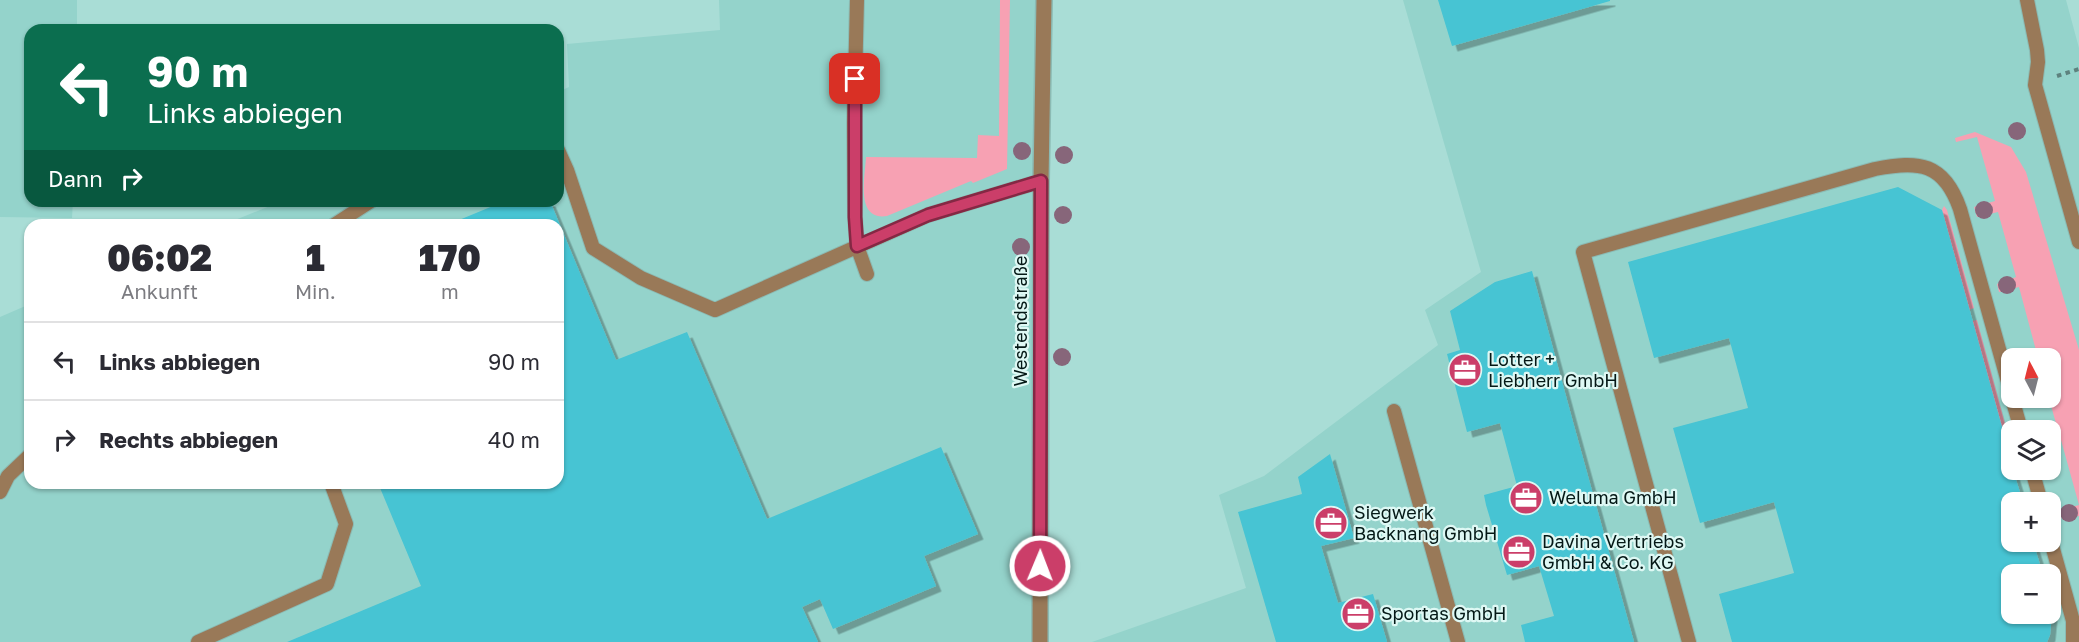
<!DOCTYPE html>
<html lang="de">
<head>
<meta charset="utf-8">
<style>
	:root { --surface:#fff; --page:#f2f2f3; --text:#2b2b33; --muted:#7c7c81; --line:#e1e1e2 }
	body { margin:0; font-family:"Golos Text",sans-serif; background:var(--page); color:var(--text); height:100vh; display:flex; flex-direction:column; font-size:22px; white-space:nowrap }
	* { box-sizing:border-box; margin:0 }
	p { font-size:20px; color:var(--muted) }
	.icon { flex:none; width:33px; height:33px; fill:none; stroke:currentColor; stroke-width:2; stroke-linecap:round; stroke-linejoin:round }
	.map { position:relative; flex:1; overflow:hidden }
	.details { position:absolute; left:24px; top:219px; width:540px; height:270px; display:flex; flex-direction:column; background:var(--surface); border-radius:18px; box-shadow:0 2px 4px #0004 }
	.details>* { flex:none }
	.hud { position:absolute; left:24px; top:24px; width:540px; height:183px; border-radius:18px; box-shadow:0 2px 4px #0004; background:#0b6e4f; color:#fff; overflow:hidden }
	.needle { width:39px; rotate:353deg }
	.tools { position:absolute; left:2001px; top:348px; display:grid; gap:12px }
	.tools a { display:grid; place-items:center; width:60px; height:60px; border-radius:12px; background:var(--surface); box-shadow:0 2px 4px #0004; font-size:30px }
	.pin { position:absolute; display:grid; place-items:center; width:51px; height:51px; color:#fff; margin:-26px; border-radius:12px; box-shadow:0 3px 9px #0006 }
	.me { position:absolute; width:66px; margin:-33px; rotate:1deg; stroke-linejoin:round; filter:drop-shadow(0 0 4px #0008) }
	.turn { display:flex; align-items:center; gap:21px; height:126px; padding:0 24px; font-size:27px }
	.turn .icon { width:78px; height:78px; stroke-width:2.5 }
	.turn b { display:block; font-size:42px; line-height:51px }
	.then { display:flex; align-items:center; height:57px; padding:0 24px; background:#0003; gap:12px; font-size:22px }
	.eta { display:flex; justify-content:space-evenly; align-items:center; height:102px; text-align:center }
	.eta b { font-size:36px; font-weight:800; line-height:42px }
	ul { padding:0; list-style:none }
	li { display:flex; align-items:center; gap:18px; height:78px; padding:0 24px; border-top:2px solid var(--line) }
	li div { flex:1 }
	li b { display:block; font-size:22px }
	li em { font-style:normal }
	.map>svg:first-child { display:block }
</style>
</head>
<body>
<div class="map">
<svg width="2079" height="642" viewBox="0 0 2079 642">
	<defs>
		<filter id="shadow"><feDropShadow dx="5.5" dy="5.5" stdDeviation="0" flood-color="#0004"/></filter>
	</defs>
	<rect width="100%" height="100%" fill="#a9ddd6"/>
	<path fill="#94d3cb" fill-rule="evenodd" d="M0,0H77V30H30V201H73L72,218L0,217Z
		M719,0H1037L1045,642H0V317L30,304V483H558V225H223L282,201H558V92L569,87L567,44L720,30Z
		M1403,0H2066L2079,48V642H1092L1246,588L1219,495L1264,476L1438,345L1425,310L1481,272ZM2012,358H2050V398H2012ZM2012,430H2050V470H2012ZM2012,502H2050V542H2012ZM2012,574H2050V614H2012Z"/>
	<path fill="#f7a1b3" d="M1000,0H1010L1007,169L973,183L971,181L887,216C855,221 865,177 866,157L977,158L978,135L999,136Z
		M1975,132L2011,147L2026,172L2079,350V516L2062,519L2060,510L2079,505L2061,440L2051,443V433L2058,431L2049,398H2050V358H2038L2019,287L1999,292L1997,284L2016,277L1998,212L1977,217L1974,207L1995,201L1977,137L1956,142L1955,138Z
		M1944,206L1947,210L1974,308L1969,310L1942,210Z
		M1977,320L2011,446V463L1972,321Z"/>
	<path fill="#47c4d3" filter="url(#shadow)" d="M1438,0H1610V1L1452,46Z
		M1898,187L1942,210L2012,463V470H2013L2023,502H2012V542H2033L2043,574H2012V614H2052L2050,635L2047,642H1732L1719,594L1794,573L1774,502L1700,523L1673,428L1748,408L1729,338L1654,358L1628,262Z
		M505,201H550L616,360L687,332L767,519L941,447L978,534L924,556L936,586L833,629L820,599L802,607L818,642H287L421,586L378,483H558V225H447Z
		M1532,271L1573,422L1634,642H1525L1521,625L1554,616L1539,566L1507,575L1486,505L1484,495L1517,486L1500,423L1467,432L1447,354L1460,350L1450,311L1495,282Z
		M1330,454L1354,538L1321,546L1338,603L1373,594L1387,642H1276L1238,512L1302,494L1298,477Z"/>
	<g fill="none" stroke-linecap="round" stroke-linejoin="round">
		<defs>
			<path id="service" d="M857,0L854,123L855,217L857,246L867,274
				M2027,0L2037,50L2038,62L2035,85L2079,242
				M558,150L567,170L593,248L641,278L715,310L928,215L1041,181
				M334,225L371,201
				M2012,398L2021,430
				M1394,411L1458,642
				M2032,470L2041,502
				M0,492L8,476L30,455
				M2050,538L2073,621V642
				M198,642L327,584L346,524L331,483
				M1689,642L1583,252L1875,169C1919,160 1944,163 1960,209L2012,396"/>
			<path id="minor" d="M1040,642L1041,181L1044,0"/>
		</defs>
		<use href="#service" stroke="#8bbab3" stroke-width="16"/>
		<use href="#minor" stroke="#8bbab3" stroke-width="18"/>
		<path stroke="#5d827e" stroke-width="4" stroke-dasharray="4.5 4.5" stroke-linecap="butt" d="M2057,76L2079,69"/>
		<use href="#service" stroke="#997958" stroke-width="14"/>
		<use href="#minor" stroke="#997958" stroke-width="15"/>
	</g>
	<g fill="#87667a">
		<circle cx="2017" cy="131" r="9"/>
		<circle cx="1022" cy="151" r="9"/>
		<circle cx="1064" cy="155" r="9"/>
		<circle cx="1984" cy="210" r="9"/>
		<circle cx="1063" cy="215" r="9"/>
		<circle cx="1021" cy="247" r="9"/>
		<circle cx="2007" cy="285" r="9"/>
		<circle cx="1062" cy="357" r="9"/>
		<circle cx="2069" cy="513" r="9"/>
	</g>
	<g fill="none" stroke-linecap="round" stroke-linejoin="round">
		<defs>
			<path id="route" d="M855,79V217L857,246L928,215L1041,181L1040,566"/>
		</defs>
		<use href="#route" stroke="#842844" stroke-width="15"/>
		<use href="#route" stroke="#cb3e69" stroke-width="10"/>
	</g>
	<defs>
		<symbol id="office-disc" viewBox="-11 -11 22 22"><circle r="9.5" fill="#cb3e69" stroke="#def8f4"/><path d="M-6-3h4V-5.5h4V-3h4V5H-6ZM-1-4.5V-3h2v-1.5ZM-6 0V1H6V0Z" fill="#fff"/></symbol>
	</defs>
	<g fill-rule="evenodd">
		<use href="#office-disc" x="1446" y="351" width="38" height="38"/>
		<use href="#office-disc" x="1507" y="479" width="38" height="38"/>
		<use href="#office-disc" x="1312" y="504" width="38" height="38"/>
		<use href="#office-disc" x="1500" y="533" width="38" height="38"/>
		<use href="#office-disc" x="1339" y="595" width="38" height="38"/>
	</g>
	<g text-anchor="middle" stroke-width="4.5" stroke-linejoin="round" paint-order="stroke">
		<g font-size="18" fill="#041816" stroke="#def8f4">
			<text transform="translate(1021 321) rotate(-90)" y="6">Westendstraße</text>
		</g>
		<g font-size="18" fill="#041816" stroke="#def8f4" text-anchor="start">
			<text x="1488" y="366">Lotter +<tspan x="1488" dy="21">Liebherr GmbH</tspan></text>
			<text x="1549" y="504">Weluma GmbH</text>
			<text x="1354" y="519">Siegwerk<tspan x="1354" dy="21">Backnang GmbH</tspan></text>
			<text x="1542" y="548">Davina Vertriebs<tspan x="1542" dy="21">GmbH &amp; Co. KG</tspan></text>
			<text x="1381" y="620">Sportas GmbH</text>
		</g>
	</g>
</svg>
<div class="tools">
<a><svg class="needle" viewBox="-14 -14 28 28"><path d="M0-13l5 13h-10z" fill="#e53935"/><path d="M0 13l5-13h-10z" fill="#7c7c81"/></svg></a>
<a><svg class="icon" aria-label="layers" viewBox="0 0 24 24"><path d="M12 4l9 5-9 5-9-5zM3 14l9 5 9-5"/></svg></a>
<a>+</a>
<a>−</a>
</div>
<div class="pin" style="left:855px;top:79px;background:#d93025"><svg class="icon" aria-label="arrive" viewBox="0 0 24 24"><path d="M6 21V4h12l-3 4 3 4H6"/></svg></div>
<svg class="me" style="left:1040px;top:566px" viewBox="-20 -20 40 40"><circle r="17" fill="#cb3e69" stroke="#fff" stroke-width="3"/><path d="M0-11L8 9 0 5-8 9z" fill="#fff"/></svg>
<div class="hud">
<div class="turn"><svg class="icon" aria-label="left" viewBox="0 0 24 24"><path d="M17 20v-9H6M10 6l-5 5 5 5"/></svg><div><b>90 m</b>Links abbiegen</div></div>
<div class="then">Dann<svg class="icon" aria-label="right" viewBox="0 0 24 24"><path d="M7 20v-9h11M14 6l5 5-5 5"/></svg></div>
</div>
<section class="details">
<div class="eta">
<div><b>06:02</b><p>Ankunft</p></div>
<div><b>1</b><p>Min.</p></div>
<div><b>170</b><p>m</p></div>
</div>
<ul>
<li><svg class="icon" aria-label="left" viewBox="0 0 24 24"><path d="M17 20v-9H6M10 6l-5 5 5 5"/></svg><div><b>Links abbiegen</b></div><em>90 m</em></li>
<li><svg class="icon" aria-label="right" viewBox="0 0 24 24"><path d="M7 20v-9h11M14 6l5 5-5 5"/></svg><div><b>Rechts abbiegen</b></div><em>40 m</em></li>
</ul>
</section>
</div>
</body>
</html>
